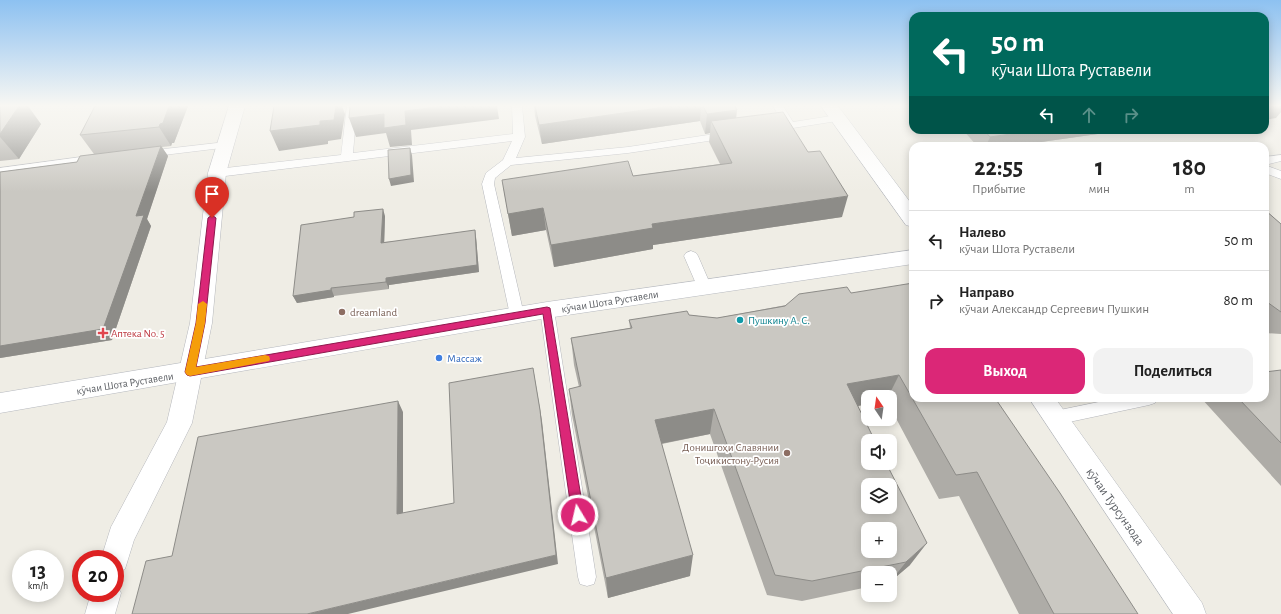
<!DOCTYPE html>
<html lang="ru">
<head>
<meta charset="utf-8">
<style>
	:root { --surface:#fff; --page:#f2f2f2; --text:#222; --muted:#767676; --line:#e0e0e0; --accent:#db2777 }
	body { margin:0; font-family:"Alegreya Sans",sans-serif; background:var(--page); color:var(--text); height:100vh; display:flex; flex-direction:column; font-size:15px; white-space:nowrap }
	* { box-sizing:border-box; margin:0 }
	p { font-size:13px; color:var(--muted) }
	.icon { flex:none; width:22px; height:22px; fill:none; stroke:currentColor; stroke-width:2; stroke-linecap:round; stroke-linejoin:round }
	.map { position:relative; flex:1; overflow:hidden }
	.panel { position:absolute; left:909px; top:142px; width:360px; height:260px; display:flex; flex-direction:column; background:var(--surface); border-radius:12px; box-shadow:0 2px 10px #0003 }
	.panel>* { flex:none }
	.banner { position:absolute; left:909px; top:12px; width:360px; height:122px; border-radius:12px; box-shadow:0 2px 10px #0003; background:#00695c; color:#fff; overflow:hidden }
	.needle { width:26px; rotate:347deg }
	.tools { position:absolute; left:861px; top:390px; display:grid; gap:8px }
	.tools a { display:grid; place-items:center; width:36px; height:36px; border-radius:8px; background:var(--surface); box-shadow:0 2px 10px #0003; font-size:20px }
	.speed { position:absolute; left:12px; top:550px; display:flex; gap:8px; font-size:20px; font-weight:700; text-align:center }
	.speed>* { display:grid; place-content:center; width:52px; height:52px; border-radius:50%; background:var(--surface); box-shadow:0 2px 10px #0003; line-height:1 }
	.speed small { font-size:10px; font-weight:400 }
	.speed .limit { border:6px solid #d22; background:#fff; color:#111 }
	.pin { position:absolute; display:grid; place-items:center; width:34px; height:34px; color:#fff; margin:-41px -17px; border-radius:50% 50% 50% 0; rotate:-45deg; box-shadow:0 0 4px #0007 }
	.pin .icon { rotate:45deg }
	.me { position:absolute; width:44px; margin:-22px; rotate:351deg; stroke-linejoin:round; filter:drop-shadow(0 0 3px #0008) }
	.turn { display:flex; align-items:center; gap:14px; height:84px; padding:0 16px; font-size:18px }
	.turn .icon { width:52px; height:52px; stroke-width:2.5 }
	.turn b { display:block; font-size:28px; line-height:34px }
	.lanes { display:flex; align-items:center; height:38px; padding:0 16px; background:#0003; justify-content:center; gap:20px; direction:ltr }
	.lanes .off { opacity:.35 }
	.eta { display:flex; justify-content:space-evenly; align-items:center; height:68px; text-align:center }
	.eta b { font-size:24px; font-weight:700; line-height:28px }
	.button { display:flex; gap:8px; margin-top:auto; padding:8px 16px }
	.button a { flex:1; height:46px; border-radius:12px; background:var(--accent); color:#fff; font-size:16px; font-weight:700; line-height:46px; text-align:center }
	.button a+a { background:var(--page); color:var(--text) }
	ul { padding:0; list-style:none }
	li { display:flex; align-items:center; gap:12px; height:60px; padding:0 16px; border-top:1px solid var(--line) }
	li div { flex:1 }
	li b { display:block; font-size:15px }
	li em { font-style:normal }
	.map>svg:first-child { display:block }
</style>
</head>
<body>
<div class="map">
<svg width="1281" height="614" viewBox="0 0 1281 614">
	<rect width="100%" height="100%" fill="#efede5"/>
	<g fill="none" stroke-linecap="round" stroke-linejoin="round">
		<defs>
			<path id="lane" d="M347,106H357L353,153L513,134L512,106H522L525,137L516,158L628,147L728,132L733,135L728,138L628,153L511,165L495,178L494,184L524,315L522,319L517,320L512,319L510,315L482,184L486,173L503,160L512,141L217,177L213,176L211,173L213,170L217,169L341,155Z
				M773,106H783L793,122L837,115L842,118L837,121L774,131L769,128L770,126L783,123Z
				M226,142L230,143L232,145L230,147L147,157L143,156L141,154L143,152L147,151Z
				M96,155L100,157L102,159L100,161L0,176V168Z
				M1281,155V161L1265,165V157Z
				M1265,165L1281,171V179L1265,173Z
				M691,251L696,253L698,256L711,286L709,290L704,291L699,290L697,286L684,256L686,253Z
				M547,305L552,306L554,310L596,577L594,584L587,586L580,584L578,577L540,310L542,306Z
				M1118,398H1157L1155,403L1149,405L1055,425L1049,423L1047,418L1049,413L1055,411Z"/>
			<path id="street" d="M229,106H245L226,173L212,323L192,423L134,540L125,569L115,573V559H101L111,527L167,422L190,323L208,173Z
				M115,582L121,593L115,614H85L91,593H115Z"/>
			<path id="secondary" d="M821,106H838L913,206V227L906,225Z
				M913,250V264L547,318L0,413V393L547,302Z
				M1029,398H1055L1202,603L1206,614H1173Z"/>
		</defs>
		<use href="#lane" stroke="#b5b7bc" stroke-width="1"/>
		<use href="#street" stroke="#b5b7bc" stroke-width="1"/>
		<use href="#secondary" stroke="#b6b9bf" stroke-width="1"/>
		<use href="#lane" fill="#fff" fill-rule="evenodd"/>
		<use href="#street" fill="#fff" fill-rule="evenodd"/>
		<use href="#secondary" fill="#fff" fill-rule="evenodd"/>
	</g>
	<path fill="#aeaca7" d="M0,106L41,124L19,159L0,161Z
		M188,106L174,143H172L171,146L162,147L168,156L147,219L151,226L112,340L0,358V172L77,162L94,154L80,135Z
		M534,106H735L736,118L842,217L653,245V249L554,267L546,230L512,236L502,180L633,176L720,164L709,142L710,133L705,134L700,121L542,144L535,116Z
		M963,130H1126L1034,143L1033,145L1028,146H977Z
		M1265,210L1281,224V334L1265,333Z
		M385,216L384,242L476,237L479,272L389,285V289L334,296V297L297,303L293,296Z
		M851,293L1138,614H1019L959,496L939,499L890,407V397H868V404L858,406L910,565L890,582V573H868V587L802,601L767,595L710,434L662,444L690,576L608,598L572,415L569,389L579,387L574,365L571,338L630,328L629,320L689,315L717,318Z
		M1281,370V486L1201,398H1265Z"/>
	<path fill="#8d8c88" d="M19,106H28L41,124L19,159L0,137V134Z
		M169,106H188L174,143H172L171,146L159,127Z
		M336,106H342L345,114L341,139L328,141V144L279,151L270,131L320,121Z
		M445,106H497L499,119L411,130L412,145L390,147L386,133L356,137L349,118Z
		M672,106H701L700,121L542,144L539,125Z
		M1265,106H1281V112L1276,118L1265,120Z
		M737,110L735,129L711,121L710,133L705,134L707,114Z
		M1038,130H1126L1034,143L1033,145L1028,146H986L990,137Z
		M161,146L168,156L147,219L151,226L112,340L0,358V346L136,216Z
		M410,148L412,155L414,182L391,186L389,179Z
		M848,196L842,217L653,245V249L554,267L551,245L652,224Z
		M543,208L546,230L512,236L508,214Z
		M383,209L385,216L384,250L381,243Z
		M475,230L476,237L479,272L389,285V289L386,282V278Z
		M331,288L334,296V297L297,303L293,296Z
		M533,368L542,421L558,564L348,614H307L556,555Z
		M899,375L888,397H868V404L836,410L847,384Z
		M398,401L403,412V523L397,514Z
		M714,409L710,434L654,445L655,420Z
		M927,543L910,565L890,582L906,562Z
		M693,555L690,576L608,598L606,578Z"/>
	<path fill="#cac8c2" stroke="#8d8c88" fill-rule="evenodd" d="M0,106H19L0,134Z
		M95,106H169L163,123L160,124L159,127L80,135Z
		M274,106H336L334,120L320,121V125L270,131Z
		M350,106H445L405,111L406,125L384,128V114L349,118Z
		M535,106H672L539,125Z
		M703,106H735L737,110L707,114Z
		M783,112L808,152L820,151L848,196L652,224L653,228L551,245L543,208L508,214L502,180L628,161L633,176L732,163L711,121Z
		M984,130H1038L990,137Z
		M161,146L136,216L144,215L103,329L0,346V172L77,162L80,156Z
		M410,148L411,175L389,179L388,150Z
		M383,209L381,243L475,230L477,265L386,278V282L331,288V290L293,296L301,225L354,217V212Z
		M1265,210L1281,224V312L1267,302H1265Z
		M913,283V398H995L1060,493L1138,614H1054L977,472L956,475L899,375L847,384L875,441H868V463H886L927,543L906,562L812,581L775,575L714,409L655,420L693,555L606,578L569,389L581,386L571,338L632,328L629,320L687,311L689,315L717,318L785,306L799,294L847,287L851,293ZM868,485H890V507H868ZM868,529H890V551H868Z
		M533,368L540,410L556,555L307,614H132L146,561L172,556L198,437L398,401L397,514L454,503L449,383Z
		M1281,370V443L1238,398H1265V372Z"/>
	<linearGradient id="sky" x2="0" y2="1"><stop stop-color="#8dc1f1"/><stop offset="0.55" stop-color="#f8f7f3"/><stop offset="1" stop-color="#f8f7f3" stop-opacity="0"/></linearGradient>
	<rect width="1281" height="192" fill="url(#sky)"/>
	<path fill="#db2777" stroke="#8e194d" d="M212,215L216,218L205,323L196,367L547,307L550,308L584,515L582,518L578,520L574,518L572,515L543,314L190,376L187,375L185,372L196,323L208,218Z"/>
	<path fill="#f59e0b" d="M203,301L207,304L205,323L196,367L265,355L269,356L270,359L269,361L190,376L187,375L185,372L196,323L198,304Z"/>
	<g fill="#8d6e63" stroke="#fff" stroke-width="1.5">
		<circle cx="342" cy="312" r="4"/>
		<circle cx="787" cy="453" r="4"/>
	</g>
	<circle fill="#0f9aa8" stroke="#fff" stroke-width="1.5" cx="740" cy="320" r="4"/>
	<path fill="#e0444e" stroke="#fff" stroke-width="1.5" d="M101 327h4v4h4v4h-4v4h-4v-4h-4v-4h4z"/>
	<circle fill="#3f7fe0" stroke="#fff" stroke-width="1.5" cx="439" cy="358" r="4"/>
	<g text-anchor="middle" stroke-width="3.5" stroke-linejoin="round" paint-order="stroke">
		<g font-size="11" fill="#5d6065" stroke="#fff">
			<text transform="translate(610 301) rotate(-9)" y="4">кӯчаи Шота Руставели</text>
			<text transform="translate(125 383) rotate(-9)" y="4">кӯчаи Шота Руставели</text>
		</g>
		<g font-size="11" fill="#785e54" stroke="#fff" text-anchor="start">
			<text x="350" y="316">dreamland</text>
			<text x="779" y="451" text-anchor="end">Донишгоҳи Славянии<tspan x="779" dy="13">Тоҷикистону-Русия</tspan></text>
		</g>
		<g font-size="11" fill="#0d838f" stroke="#fff" text-anchor="start">
			<text x="748" y="324">Пушкину А. С.</text>
		</g>
		<g font-size="11" fill="#be3a42" stroke="#fff" text-anchor="start">
			<text x="111" y="337">Аптека No. 5</text>
		</g>
		<g font-size="11" fill="#366cbe" stroke="#fff" text-anchor="start">
			<text x="447" y="362">Массаж</text>
		</g>
		<g font-size="13" fill="#5d6065" stroke="#fff">
			<text transform="translate(1116 506) rotate(55)" y="5">кӯчаи Турсунзода</text>
		</g>
	</g>
</svg>
<div class="tools">
<a><svg class="needle" viewBox="-14 -14 28 28"><path d="M0-13l5 13h-10z" fill="#e53935"/><path d="M0 13l5-13h-10z" fill="#767676"/></svg></a>
<a><svg class="icon" aria-label="sound" viewBox="0 0 24 24"><path d="M4 9h4l5-4v14l-5-4H4zM17 9q2 3 0 6"/></svg></a>
<a><svg class="icon" aria-label="layers" viewBox="0 0 24 24"><path d="M12 4l9 5-9 5-9-5zM3 14l9 5 9-5"/></svg></a>
<a>+</a>
<a>−</a>
</div>
<div class="speed"><div>13<small>km/h</small></div><div class="limit">20</div></div>
<div class="pin" style="left:212px;top:218px;background:#d93025"><svg class="icon" aria-label="arrive" viewBox="0 0 24 24"><path d="M6 21V4h12l-3 4 3 4H6"/></svg></div>
<svg class="me" style="left:578px;top:515px" viewBox="-20 -20 40 40"><circle r="17" fill="#db2777" stroke="#fff" stroke-width="3"/><path d="M0-11L8 9 0 5-8 9z" fill="#fff"/></svg>
<div class="banner">
<div class="turn"><svg class="icon" aria-label="left" viewBox="0 0 24 24"><path d="M17 20v-9H6M10 6l-5 5 5 5"/></svg><div><b>50 m</b>кӯчаи Шота Руставели</div></div>
<div class="lanes"><svg class="icon" aria-label="left" viewBox="0 0 24 24"><path d="M17 20v-9H6M10 6l-5 5 5 5"/></svg><svg class="icon off" aria-label="ahead" viewBox="0 0 24 24"><path d="M12 20V5M6 11l6-6 6 6"/></svg><svg class="icon off" aria-label="right" viewBox="0 0 24 24"><path d="M7 20v-9h11M14 6l5 5-5 5"/></svg></div>
</div>
<section class="panel">
<div class="eta">
<div><b>22:55</b><p>Прибытие</p></div>
<div><b>1</b><p>мин</p></div>
<div><b>180</b><p>m</p></div>
</div>
<ul>
<li><svg class="icon" aria-label="left" viewBox="0 0 24 24"><path d="M17 20v-9H6M10 6l-5 5 5 5"/></svg><div><b>Налево</b><p>кӯчаи Шота Руставели</p></div><em>50 m</em></li>
<li><svg class="icon" aria-label="right" viewBox="0 0 24 24"><path d="M7 20v-9h11M14 6l5 5-5 5"/></svg><div><b>Направо</b><p>кӯчаи Александр Сергеевич Пушкин</p></div><em>80 m</em></li>
</ul>
<div class="button"><a>Выход</a><a>Поделиться</a></div>
</section>
</div>
</body>
</html>
